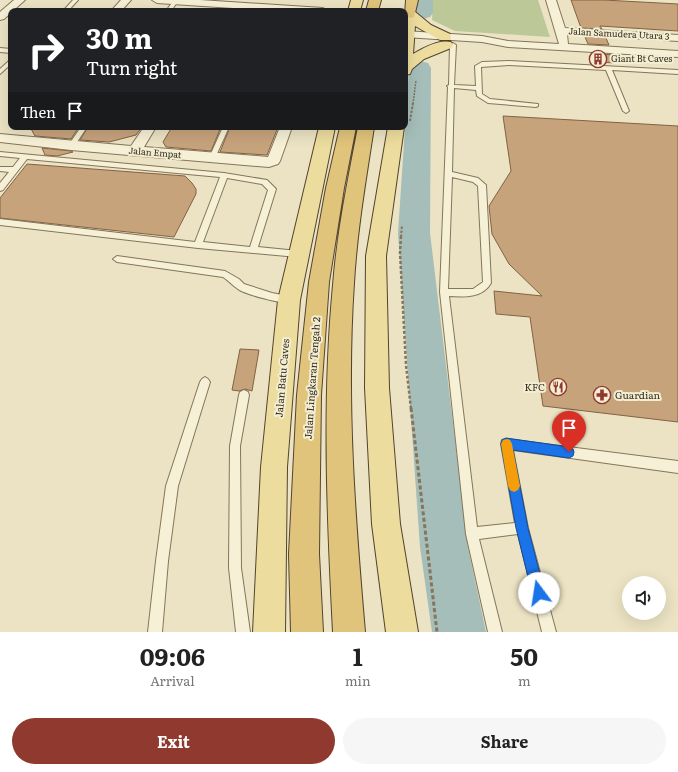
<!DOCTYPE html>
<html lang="en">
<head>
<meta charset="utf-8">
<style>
	:root { --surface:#fff; --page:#f6f6f6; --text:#222; --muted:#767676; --accent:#8f392f }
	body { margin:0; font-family:Literata,serif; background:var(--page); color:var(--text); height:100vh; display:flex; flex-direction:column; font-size:15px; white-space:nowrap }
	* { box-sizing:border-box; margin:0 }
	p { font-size:13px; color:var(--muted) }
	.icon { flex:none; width:22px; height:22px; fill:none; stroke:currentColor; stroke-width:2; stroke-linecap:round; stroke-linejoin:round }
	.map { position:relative; height:632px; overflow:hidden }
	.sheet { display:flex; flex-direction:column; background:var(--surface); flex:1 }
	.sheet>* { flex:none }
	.top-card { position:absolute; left:8px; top:8px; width:400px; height:122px; border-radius:8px; box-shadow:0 4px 16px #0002; background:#202124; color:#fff; overflow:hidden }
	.fabs { position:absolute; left:622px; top:576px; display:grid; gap:8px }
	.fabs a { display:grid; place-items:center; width:44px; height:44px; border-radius:50%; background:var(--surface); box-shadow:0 4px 16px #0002; font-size:20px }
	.pin { position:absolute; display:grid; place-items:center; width:34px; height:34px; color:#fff; margin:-41px -17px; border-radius:50% 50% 50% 0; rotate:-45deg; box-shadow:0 0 4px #0007 }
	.pin .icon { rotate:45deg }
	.me { position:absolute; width:44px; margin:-22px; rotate:346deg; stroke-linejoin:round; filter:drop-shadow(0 0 3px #0008) }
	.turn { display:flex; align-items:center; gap:14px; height:84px; padding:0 12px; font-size:18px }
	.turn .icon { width:52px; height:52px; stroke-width:2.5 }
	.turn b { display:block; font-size:28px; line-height:34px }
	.then { display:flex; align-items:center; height:38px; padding:0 12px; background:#0003; gap:8px; font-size:15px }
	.eta { display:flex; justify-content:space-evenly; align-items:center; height:68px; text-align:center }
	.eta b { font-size:24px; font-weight:700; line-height:28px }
	.cta { display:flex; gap:8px; margin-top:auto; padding:8px 12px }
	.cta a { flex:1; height:46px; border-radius:24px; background:var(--accent); color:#fff; font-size:16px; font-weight:700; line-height:46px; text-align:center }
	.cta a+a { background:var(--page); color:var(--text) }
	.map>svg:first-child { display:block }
</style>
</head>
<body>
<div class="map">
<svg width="678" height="632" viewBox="0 0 678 632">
	<rect width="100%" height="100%" fill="#ebe3c3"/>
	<path fill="#bdc898" d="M433,0H538L550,37L455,31L432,20Z"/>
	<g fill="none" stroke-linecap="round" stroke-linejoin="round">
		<path fill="#a5beb9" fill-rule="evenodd" d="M415,0H433V13L430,17L423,19L416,17L413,13Z
			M420,61L428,63L431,68L430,233L468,547L486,632H432L420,547L398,233L409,68L412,63Z"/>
	</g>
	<path fill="#c7a37c" stroke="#826243" d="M571,0H604L678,4V31L600,26L602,29L581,28Z
		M585,37L606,38L609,45L588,44Z
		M591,53L613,55L617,63L595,62Z
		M503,116L678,126V422L543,406L530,317L496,314L494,291L542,296L509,264L492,234L489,206L511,171Z
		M30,127H79L71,139L35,136Z
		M88,127H142L136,135L109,142L80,140Z
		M172,127H221L211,151L166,147L163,142Z
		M230,127H278L267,155L220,152Z
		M42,148L71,151L73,152L57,156L45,155Z
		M27,164L185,176L192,183L196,189V194L174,237L0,218V198Z
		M240,349L259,350L252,391L245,389L239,391L232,390Z"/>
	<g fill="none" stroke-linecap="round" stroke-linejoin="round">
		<defs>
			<path id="service" d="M73,0H78L68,11H63Z
				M174,0L178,1L171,11H166Z
				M453,43L456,45L454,85L476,86L475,66L482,62L509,61L678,70V74L612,70L629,111L626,113L623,111L606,70L509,65L481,67L482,94L490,99L538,104V106L536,107L488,103L477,96L476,90L454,88L452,172L478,178L486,185L491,283C483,298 464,297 449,296L477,527L515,523L501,444L502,440L506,439L678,461V473L513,450L528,528L556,632H542L518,534L479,539L502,632H488L466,534L440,292L448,87L447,86L449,85L450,45ZM452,177L473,182L478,186L483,282L473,289H448Z
				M0,48L11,49V53L0,52Z
				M11,59V64L0,74V69Z
				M81,127H87L73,148H69L68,146Z
				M223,127H229L215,158L212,160H210L209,158Z
				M0,152L224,173L267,180L276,189L258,247L298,251L302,254L298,257L198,248L0,225V219L195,242L220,177L27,159L3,190L0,191V183L9,172L0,171V167H13L20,158L0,156ZM227,178L262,184L268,190L250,247L203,242Z
				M117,256L225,271L239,279L244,284L272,293L292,297L293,300L292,303C285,305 244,294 238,289C232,285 229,281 223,277L117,262L113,259Z
				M205,377L208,379L210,382L178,486L168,561L162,632H148L156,561L166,486L200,382L202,379Z
				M244,390L248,392L249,395L240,446L241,568L250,632H236L229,568L230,446L239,395L240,392Z"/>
			<path id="minor" d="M14,0H25L4,19L0,20V12Z
				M121,0H131L121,11H111Z
				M152,0H200L323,8L328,11H279L157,3Z
				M546,0H556L565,28L678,35V41L567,34L568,44L678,51V57L508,47L482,42L405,37V31L482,36L508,41L559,44Z
				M144,127H156L144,147L268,157L280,127H292L280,161L278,164L269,167L71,150L0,142V134L131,146Z"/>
			<path id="primary" d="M351,0H363L360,11H348Z
				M410,10L414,11L431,25L450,34L451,37L450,40H440L415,26L413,54C423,48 439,39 451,42L453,45L451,48L424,59L412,69L410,74L405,75V13Z
				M319,127H335L300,300L287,467L285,632H253L261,467L278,300Z
				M388,127H404L386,256L389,388L400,524L418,632H386L372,524L365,388L366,256Z"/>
			<path id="trunk" d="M369,0H381L378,11H366Z
				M406,0H418L414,17L410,18L405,15Z
				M340,127H356L344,188L329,282L321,395L319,554L323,632H291L289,554L297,395L309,282L326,188Z
				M358,127H374C366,179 357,231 354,283C346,400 355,516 365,632H333C327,516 322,400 333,285C337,232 348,179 358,127Z"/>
		</defs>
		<use href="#service" stroke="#84755b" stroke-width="2"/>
		<use href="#minor" stroke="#84755b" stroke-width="2"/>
		<use href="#primary" stroke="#52432f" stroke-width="2"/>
		<use href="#trunk" stroke="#52432f" stroke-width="2"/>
		<path stroke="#84755b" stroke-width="1.5" stroke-dasharray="2 1" stroke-linecap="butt" d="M413,104L416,80"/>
		<path stroke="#84755b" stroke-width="2" stroke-dasharray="2.5 1.5" stroke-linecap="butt" d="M410,121L413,103
			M401,237L402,225"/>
		<path stroke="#84755b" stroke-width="2.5" stroke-dasharray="3 2" stroke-linecap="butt" d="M401,236L400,253L406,365L411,409"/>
		<path stroke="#84755b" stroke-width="3" stroke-dasharray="4 2.5" stroke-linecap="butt" d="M411,408L437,632"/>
		<use href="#service" fill="#f6f0d6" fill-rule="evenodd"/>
		<use href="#minor" fill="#f6f0d6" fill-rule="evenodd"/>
		<use href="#primary" fill="#ecdc9d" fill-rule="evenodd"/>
		<use href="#trunk" fill="#e0c47b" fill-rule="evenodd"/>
	</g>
	<path fill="#1a73e8" stroke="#114b97" d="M506,438L569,447L573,449L574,452L573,456L569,458L513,450L528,528L545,593L543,598L539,600L534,598L532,593L516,528L501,444L502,440Z"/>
	<path fill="#f59e0b" d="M507,439L510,440L512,444L520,486L518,490L514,492L510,490L508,486L501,444L503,440Z"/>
	<defs>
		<symbol id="building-ring" viewBox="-11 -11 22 22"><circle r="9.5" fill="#f3edd2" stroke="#8f392f" stroke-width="1.5"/><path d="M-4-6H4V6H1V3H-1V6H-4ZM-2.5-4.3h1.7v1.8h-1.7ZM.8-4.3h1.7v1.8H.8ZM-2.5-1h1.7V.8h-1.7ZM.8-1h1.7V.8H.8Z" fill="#8f392f"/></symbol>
		<symbol id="restaurant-ring" viewBox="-11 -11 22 22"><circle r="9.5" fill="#f3edd2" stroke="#8f392f" stroke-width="1.5"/><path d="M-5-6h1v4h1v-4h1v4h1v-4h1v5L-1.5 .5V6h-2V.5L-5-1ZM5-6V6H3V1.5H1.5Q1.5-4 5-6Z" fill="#8f392f"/></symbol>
		<symbol id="pharmacy-ring" viewBox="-11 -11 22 22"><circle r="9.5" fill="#f3edd2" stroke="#8f392f" stroke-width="1.5"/><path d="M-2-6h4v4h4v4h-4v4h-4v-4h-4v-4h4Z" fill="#8f392f"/></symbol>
	</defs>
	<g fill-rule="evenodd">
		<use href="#building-ring" x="588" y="49" width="20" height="20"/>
		<use href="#restaurant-ring" x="548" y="377" width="20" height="20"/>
		<use href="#pharmacy-ring" x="592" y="385" width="20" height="20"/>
	</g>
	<g text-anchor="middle" stroke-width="4" stroke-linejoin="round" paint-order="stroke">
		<g font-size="9" fill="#352c1e" stroke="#f3edd2">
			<text transform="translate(619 34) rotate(3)" y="3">Jalan Samudera Utara 3</text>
			<text transform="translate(155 153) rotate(5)" y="3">Jalan Empat</text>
		</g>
		<g font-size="9" fill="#352c1e" stroke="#f3edd2" text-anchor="start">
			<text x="611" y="62">Giant Bt Caves</text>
		</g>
		<g font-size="10" fill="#352c1e" stroke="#f3edd2">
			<text transform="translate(282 378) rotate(-85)" y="4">Jalan Batu Caves</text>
			<text transform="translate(312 378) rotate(-86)" y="4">Jalan Lingkaran Tengah 2</text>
		</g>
		<g font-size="10" fill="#352c1e" stroke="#f3edd2" text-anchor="end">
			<text x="545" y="391">KFC</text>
			<text x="615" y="399" text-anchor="start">Guardian</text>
		</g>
	</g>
</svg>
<div class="fabs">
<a><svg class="icon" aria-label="sound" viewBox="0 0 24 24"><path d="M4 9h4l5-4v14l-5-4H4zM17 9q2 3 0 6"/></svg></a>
</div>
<div class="pin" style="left:569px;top:452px;background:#d93025"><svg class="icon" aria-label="arrive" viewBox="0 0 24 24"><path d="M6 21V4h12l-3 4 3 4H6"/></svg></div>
<svg class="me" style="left:539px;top:593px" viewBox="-20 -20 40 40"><circle r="19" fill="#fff"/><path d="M0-13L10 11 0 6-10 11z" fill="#1a73e8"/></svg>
<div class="top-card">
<div class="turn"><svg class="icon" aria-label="right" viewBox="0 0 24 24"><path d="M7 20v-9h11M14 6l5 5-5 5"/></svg><div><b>30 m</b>Turn right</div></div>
<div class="then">Then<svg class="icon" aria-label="arrive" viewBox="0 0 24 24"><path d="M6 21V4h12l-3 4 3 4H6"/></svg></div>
</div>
</div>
<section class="sheet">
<div class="eta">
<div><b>09:06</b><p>Arrival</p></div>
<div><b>1</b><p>min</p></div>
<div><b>50</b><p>m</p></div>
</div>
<div class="cta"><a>Exit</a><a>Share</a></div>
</section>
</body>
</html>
